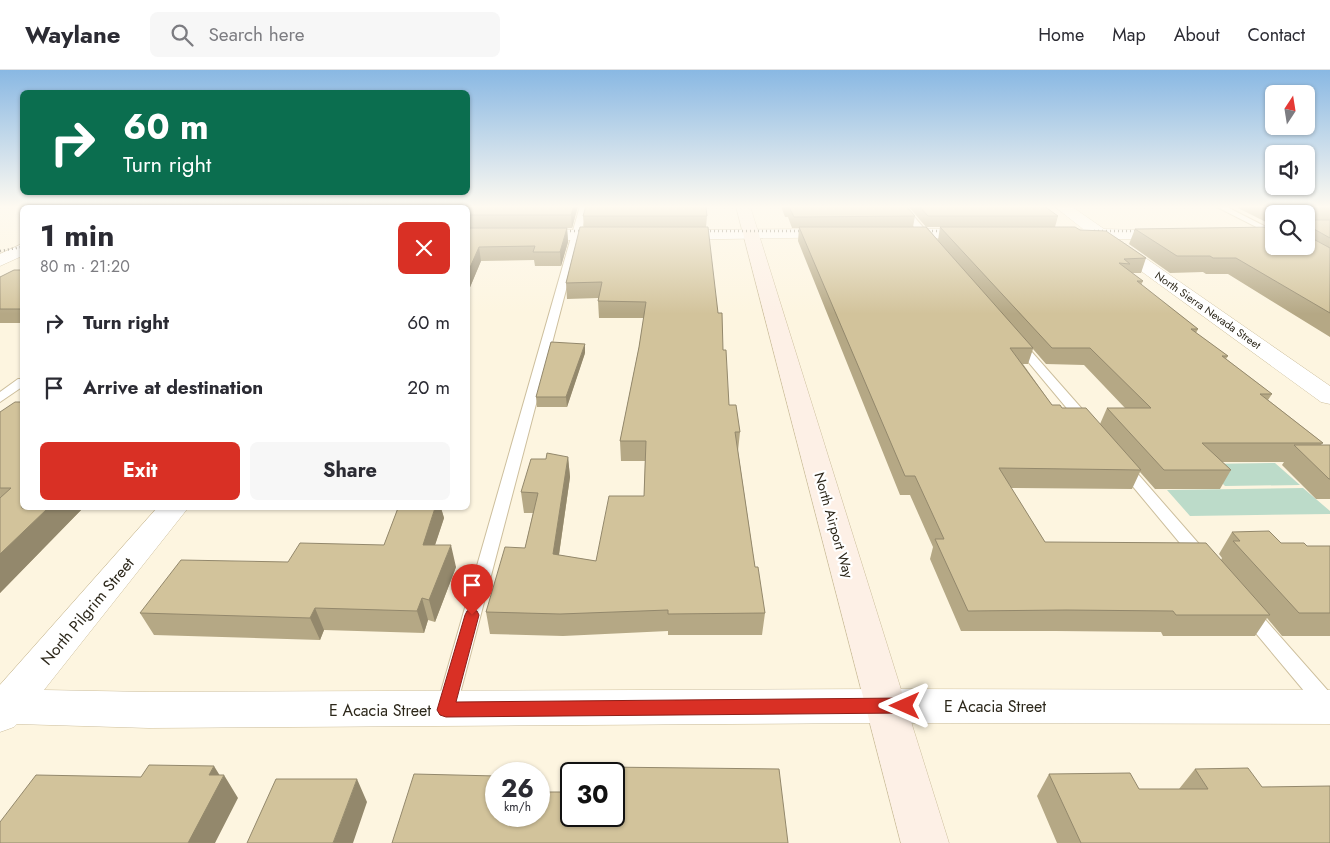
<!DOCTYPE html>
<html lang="en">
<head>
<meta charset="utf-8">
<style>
	:root { --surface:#fff; --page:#f7f7f7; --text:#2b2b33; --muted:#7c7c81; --line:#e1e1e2; --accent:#d93025 }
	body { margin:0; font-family:Jost,sans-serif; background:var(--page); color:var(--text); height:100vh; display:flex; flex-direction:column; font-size:19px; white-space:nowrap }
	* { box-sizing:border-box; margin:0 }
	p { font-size:16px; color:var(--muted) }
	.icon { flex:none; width:28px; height:28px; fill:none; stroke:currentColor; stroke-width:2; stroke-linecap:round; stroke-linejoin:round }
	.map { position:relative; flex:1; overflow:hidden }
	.panel { position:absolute; left:20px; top:135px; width:450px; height:305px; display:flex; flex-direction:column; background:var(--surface); border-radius:8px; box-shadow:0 1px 4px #0004 }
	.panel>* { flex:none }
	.guide { position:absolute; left:20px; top:20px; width:450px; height:105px; border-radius:8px; box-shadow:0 1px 4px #0004; background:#0b6e4f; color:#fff; overflow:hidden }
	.needle { width:32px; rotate:12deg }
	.controls { position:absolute; left:1265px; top:15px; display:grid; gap:10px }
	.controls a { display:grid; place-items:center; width:50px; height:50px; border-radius:8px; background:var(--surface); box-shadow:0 1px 4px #0004; font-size:25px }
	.speed { position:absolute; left:485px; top:692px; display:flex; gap:10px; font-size:25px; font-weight:700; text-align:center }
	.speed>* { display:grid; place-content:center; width:65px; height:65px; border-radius:50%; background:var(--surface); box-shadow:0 1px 4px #0004; line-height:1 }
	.speed small { font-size:12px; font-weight:400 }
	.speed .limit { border:2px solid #111; border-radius:8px; background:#fff; color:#111 }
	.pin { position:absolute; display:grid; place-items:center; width:42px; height:42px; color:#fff; margin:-51px -21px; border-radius:50% 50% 50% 0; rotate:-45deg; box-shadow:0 0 5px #0007 }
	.pin .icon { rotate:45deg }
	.me { position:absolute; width:55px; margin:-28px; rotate:270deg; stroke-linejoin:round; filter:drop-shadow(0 0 4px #0008) }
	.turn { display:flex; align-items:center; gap:18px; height:105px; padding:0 20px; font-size:22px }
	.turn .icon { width:65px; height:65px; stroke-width:2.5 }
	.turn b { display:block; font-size:35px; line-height:42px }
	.round { display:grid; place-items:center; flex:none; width:52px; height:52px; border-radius:8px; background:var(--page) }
	.headline { display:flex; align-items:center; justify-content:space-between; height:85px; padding:0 20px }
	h1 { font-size:30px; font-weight:700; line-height:38px }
	.cta { display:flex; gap:10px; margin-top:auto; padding:10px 20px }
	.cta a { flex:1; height:58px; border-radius:8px; background:var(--accent); color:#fff; font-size:20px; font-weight:700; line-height:58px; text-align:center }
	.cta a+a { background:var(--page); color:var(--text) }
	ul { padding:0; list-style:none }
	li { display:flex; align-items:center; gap:15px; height:65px; padding:0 20px }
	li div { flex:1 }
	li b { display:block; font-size:19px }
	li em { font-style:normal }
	header { display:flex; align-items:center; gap:30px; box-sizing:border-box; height:70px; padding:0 25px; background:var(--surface); border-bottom:1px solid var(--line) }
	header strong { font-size:24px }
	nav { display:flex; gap:28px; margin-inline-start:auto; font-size:18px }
	.search { width:350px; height:45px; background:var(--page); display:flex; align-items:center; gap:12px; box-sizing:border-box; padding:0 18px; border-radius:8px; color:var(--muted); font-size:19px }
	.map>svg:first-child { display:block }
</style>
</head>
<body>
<header>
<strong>Waylane</strong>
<div class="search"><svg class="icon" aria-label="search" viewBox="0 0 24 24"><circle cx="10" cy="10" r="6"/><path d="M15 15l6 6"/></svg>Search here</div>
<nav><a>Home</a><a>Map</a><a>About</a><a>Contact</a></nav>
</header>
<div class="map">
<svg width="1330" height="773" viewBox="0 0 1330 773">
	<rect width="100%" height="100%" fill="#fdf5e0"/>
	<path fill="#bcdbc9" d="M1275,393L1300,415L1225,416L1203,394Z
		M1303,418L1330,441V444L1190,446L1167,420Z"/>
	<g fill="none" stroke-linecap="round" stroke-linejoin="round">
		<defs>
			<path id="service" d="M580,136H588L456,639L453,645L446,648L439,645L436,639Z
				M897,136H905L933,169V173H927Z
				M1215,136H1225L1274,161V166Z
				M1019,271L1023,272L1090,348L1091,351L1090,354H1080L1015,276L1014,274L1015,272Z
				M18,309H22V317L0,332V322Z
				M1125,394L1130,395L1206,482L1208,486L1206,490L1200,492L1194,490L1120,401L1118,398L1120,395Z
				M1250,537L1256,539L1330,623V642L1320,640L1244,549L1241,544L1244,539Z"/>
			<path id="minor" d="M97,136H113L96,138Z
				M418,136H432L417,138Z
				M1054,136H1071L1104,159L1176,161L1178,164L1176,167L1170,169H1118L1330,316V334L1321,332L1097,169L1067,167L1065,164L1067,161L1083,159Z
				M835,159L841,161L843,164L841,167L670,170L664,168L662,165L664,162L670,160Z
				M895,159H977L983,161L985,164L983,167L977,169L889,167L887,164L889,161Z
				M468,160H615L621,162L623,165L621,168L615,170H468Z
				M22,174V186L0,196V184Z
				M157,438H188L44,620L149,622L886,619L1330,620V654L886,653L149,658L17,654L14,657L0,662V615Z"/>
			<path id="secondary" d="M736,136H750L949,773H901Z"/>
		</defs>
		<use href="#service" stroke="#cdbf9d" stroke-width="2"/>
		<use href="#minor" stroke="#cdbf9d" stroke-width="1"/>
		<use href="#secondary" stroke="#cdbf9d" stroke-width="1"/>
		<use href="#service" fill="#fff" fill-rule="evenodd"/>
		<use href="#minor" fill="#fff" fill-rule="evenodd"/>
		<use href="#secondary" fill="#fdf0e6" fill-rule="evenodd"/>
		<path stroke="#767060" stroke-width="2.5" stroke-dasharray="1 3" stroke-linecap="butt" d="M554,161H591
			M694,161H811
			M916,161H954
			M1094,161H1149
			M0,181L22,177"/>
	</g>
	<path fill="#b5a885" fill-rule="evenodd" d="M452,136H578L572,158H468H567L568,172L561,196H535L534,190L481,191L468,222V138H451Z
		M781,136H906L915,146L913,157H926L908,136H1044L1058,146L1055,157L1080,160L1146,188L1141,203H1132L1143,211L1141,215L1198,259L1196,263L1228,286L1226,289L1272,324L1268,330L1323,373L1321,375H1330V429H1316L1282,395L1284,392H1222L1231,400L1220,419H1155L1140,402L1132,419L1011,418L1045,472L1221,490L1222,488L1219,484L1232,462L1281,473L1307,476H1330V566H1282L1267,548L1255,566H1163L1161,562L1056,561H961L930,489L933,477L910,425H900L798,171L799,158H792L788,147H785ZM927,157H940L938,170ZM1033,279L1046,294L1084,295L1125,338H1107L1100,354L1062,338L1052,335L1023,294H1028Z
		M1239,136H1330V267L1228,204H1206L1203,202L1170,203L1129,174L1135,159L1306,176V144H1274V156L1238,138Z
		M583,146H707L706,157L729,335L740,362L738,381L755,497L765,543L762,565H668V561L563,566L490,564L486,542L525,478L533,443H524L521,422L546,389L568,387L570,407L559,485L596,491L644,426L645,391H621L620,371L639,277L644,248H599L598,231V228L567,229L566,213L584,157Z
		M22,200V253H0V207Z
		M585,283L567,337H537L536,327Z
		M0,342L22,438H83L0,523Z
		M257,438H332L331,440Z
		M398,438H441L444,448L435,475L456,497L435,552L428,550L424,563L324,560L320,570L154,565L140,543L288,492L384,475Z
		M1195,699L1262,717L1330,773H1057L1037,726L1049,704L1139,719H1179Z"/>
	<path fill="#93886c" d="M372,136H386L385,138H370Z
		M574,136H578L572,158L571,145Z
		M567,158L568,172L561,196L560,182Z
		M479,177L481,191L468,222V202Z
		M585,274V283L567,337L566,327Z
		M568,387L570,407L556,505L553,484Z
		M48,438H83L0,523V484Z
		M435,438H441L444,448L428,496L423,475Z
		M451,475L456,497L435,552L429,530Z
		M422,528L428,550L424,563L417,541Z
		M315,538L324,560L320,570L310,548Z
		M214,696L222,709L224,705L238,728L215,773H188L209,705Z
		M357,709L367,732L353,773H333Z"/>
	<path fill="#d2c39b" stroke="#93886c" d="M120,136H372L370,138H117Z
		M452,136H574L571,145H468V138H454L451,137Z
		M586,136H706L707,146H583Z
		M786,136H906L915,146L794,147L789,137H786Z
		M919,136H1044L1058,146H928Z
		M1270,136H1312V150H1330V168L1314,159H1306V157H1315L1306,153V144H1287Z
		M580,157H708L718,243H722L723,280H726L729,335H736L740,362H735L755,497H758L765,543L668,544V540L560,544L486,542L505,477L525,478L538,423L521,422L531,389H546L547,383L568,387L553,484L596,491L609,426H644L646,371H620L639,277L646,232L598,231L602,212L566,213Z
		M799,157H926L1033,278H1010L1052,335H1060L1062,338H1086L1141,400L999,398L1045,472L1206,473L1270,545H1176L1173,541L1066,540L968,541L935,469H944L915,406H905Z
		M940,157H1075L1080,160L1106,161L1146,188L1124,189L1130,194L1119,193L1143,211H1137L1198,259H1191L1228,286H1222L1272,324H1260L1323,373H1202L1231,400H1164L1107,338H1151L1090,278H1052Z
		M1274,157V176H1306V165L1330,178V243L1236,188H1213L1210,186H1177L1135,159Z
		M468,158H567L560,182H533L535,176L479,177L468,202Z
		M14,200H22V239H0V207Z
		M551,272L585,274L566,327H536Z
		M15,332H22V438H48L0,484V428L11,418H0V342Z
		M1294,375H1330V409H1329Z
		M398,438H435L423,475H451L429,530L422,528L417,541L315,538L310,548L140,543L181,490L288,492L300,473L384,475Z
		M1269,461L1281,473H1304L1307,476H1330V543H1299L1233,471H1240L1232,462Z
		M149,695L214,696L209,705H224L188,773H0V752L36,705L141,707Z
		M604,697L779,699L788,773H392L414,704L496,706V746H539V722H571V746H614V704H604Z
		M1248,698L1262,717L1330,716V773H1081L1049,704L1130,703L1139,719H1208L1195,699Z
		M276,709H357L333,773H247Z"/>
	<linearGradient id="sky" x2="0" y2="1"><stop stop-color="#89b8e3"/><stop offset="0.56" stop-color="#fefaf1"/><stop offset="1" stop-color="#fefaf1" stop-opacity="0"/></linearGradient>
	<rect width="1330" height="244" fill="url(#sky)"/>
	<path fill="#d93025" stroke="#8d1f18" d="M472,539L477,541L479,545L456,632L905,628L911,631L914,636L911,641L905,643L446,647L440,645L437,640L465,545L467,541Z"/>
	<g text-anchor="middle" stroke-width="4.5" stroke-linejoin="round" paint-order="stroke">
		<g font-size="11" fill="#2c271a" stroke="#fff">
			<text transform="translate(1208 240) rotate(35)" y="4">North Sierra Nevada Street</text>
		</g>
		<g font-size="14" fill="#2c271a" stroke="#fff">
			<text transform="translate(834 455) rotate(74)" y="5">North Airport Way</text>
		</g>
		<g font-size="16" fill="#2c271a" stroke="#fff">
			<text transform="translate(87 541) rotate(-50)" y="6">North Pilgrim Street</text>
			<text x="995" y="642">E Acacia Street</text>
			<text x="380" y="646">E Acacia Street</text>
		</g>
	</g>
</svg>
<div class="controls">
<a><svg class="needle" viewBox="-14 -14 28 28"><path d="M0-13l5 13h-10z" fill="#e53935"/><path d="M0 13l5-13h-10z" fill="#7c7c81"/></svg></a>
<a><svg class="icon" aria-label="sound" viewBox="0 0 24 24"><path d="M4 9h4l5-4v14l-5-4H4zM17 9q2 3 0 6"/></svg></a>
<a><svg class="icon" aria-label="search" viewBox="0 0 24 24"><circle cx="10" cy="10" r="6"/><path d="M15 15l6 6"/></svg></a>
</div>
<div class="speed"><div>26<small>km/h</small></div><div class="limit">30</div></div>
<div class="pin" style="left:472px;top:545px;background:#d93025"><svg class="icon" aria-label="arrive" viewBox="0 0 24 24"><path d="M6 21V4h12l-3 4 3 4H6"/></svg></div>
<svg class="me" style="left:905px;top:636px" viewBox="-20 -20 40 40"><path d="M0-17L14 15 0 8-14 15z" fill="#d93025" stroke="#fff" stroke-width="4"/></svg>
<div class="guide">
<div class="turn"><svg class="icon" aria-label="right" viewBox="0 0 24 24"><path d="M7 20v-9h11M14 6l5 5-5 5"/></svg><div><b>60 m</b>Turn right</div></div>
</div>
<section class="panel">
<div class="headline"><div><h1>1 min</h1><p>80 m · 21:20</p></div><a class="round" style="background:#d93025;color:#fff"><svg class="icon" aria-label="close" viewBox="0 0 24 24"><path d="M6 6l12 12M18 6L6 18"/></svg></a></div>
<ul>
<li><svg class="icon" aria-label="right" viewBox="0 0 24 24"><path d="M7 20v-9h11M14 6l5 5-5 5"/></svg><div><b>Turn right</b></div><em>60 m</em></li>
<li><svg class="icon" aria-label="arrive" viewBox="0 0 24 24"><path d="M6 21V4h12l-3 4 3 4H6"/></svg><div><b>Arrive at destination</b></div><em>20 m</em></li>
</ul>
<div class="cta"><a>Exit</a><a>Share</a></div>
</section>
</div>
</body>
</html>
